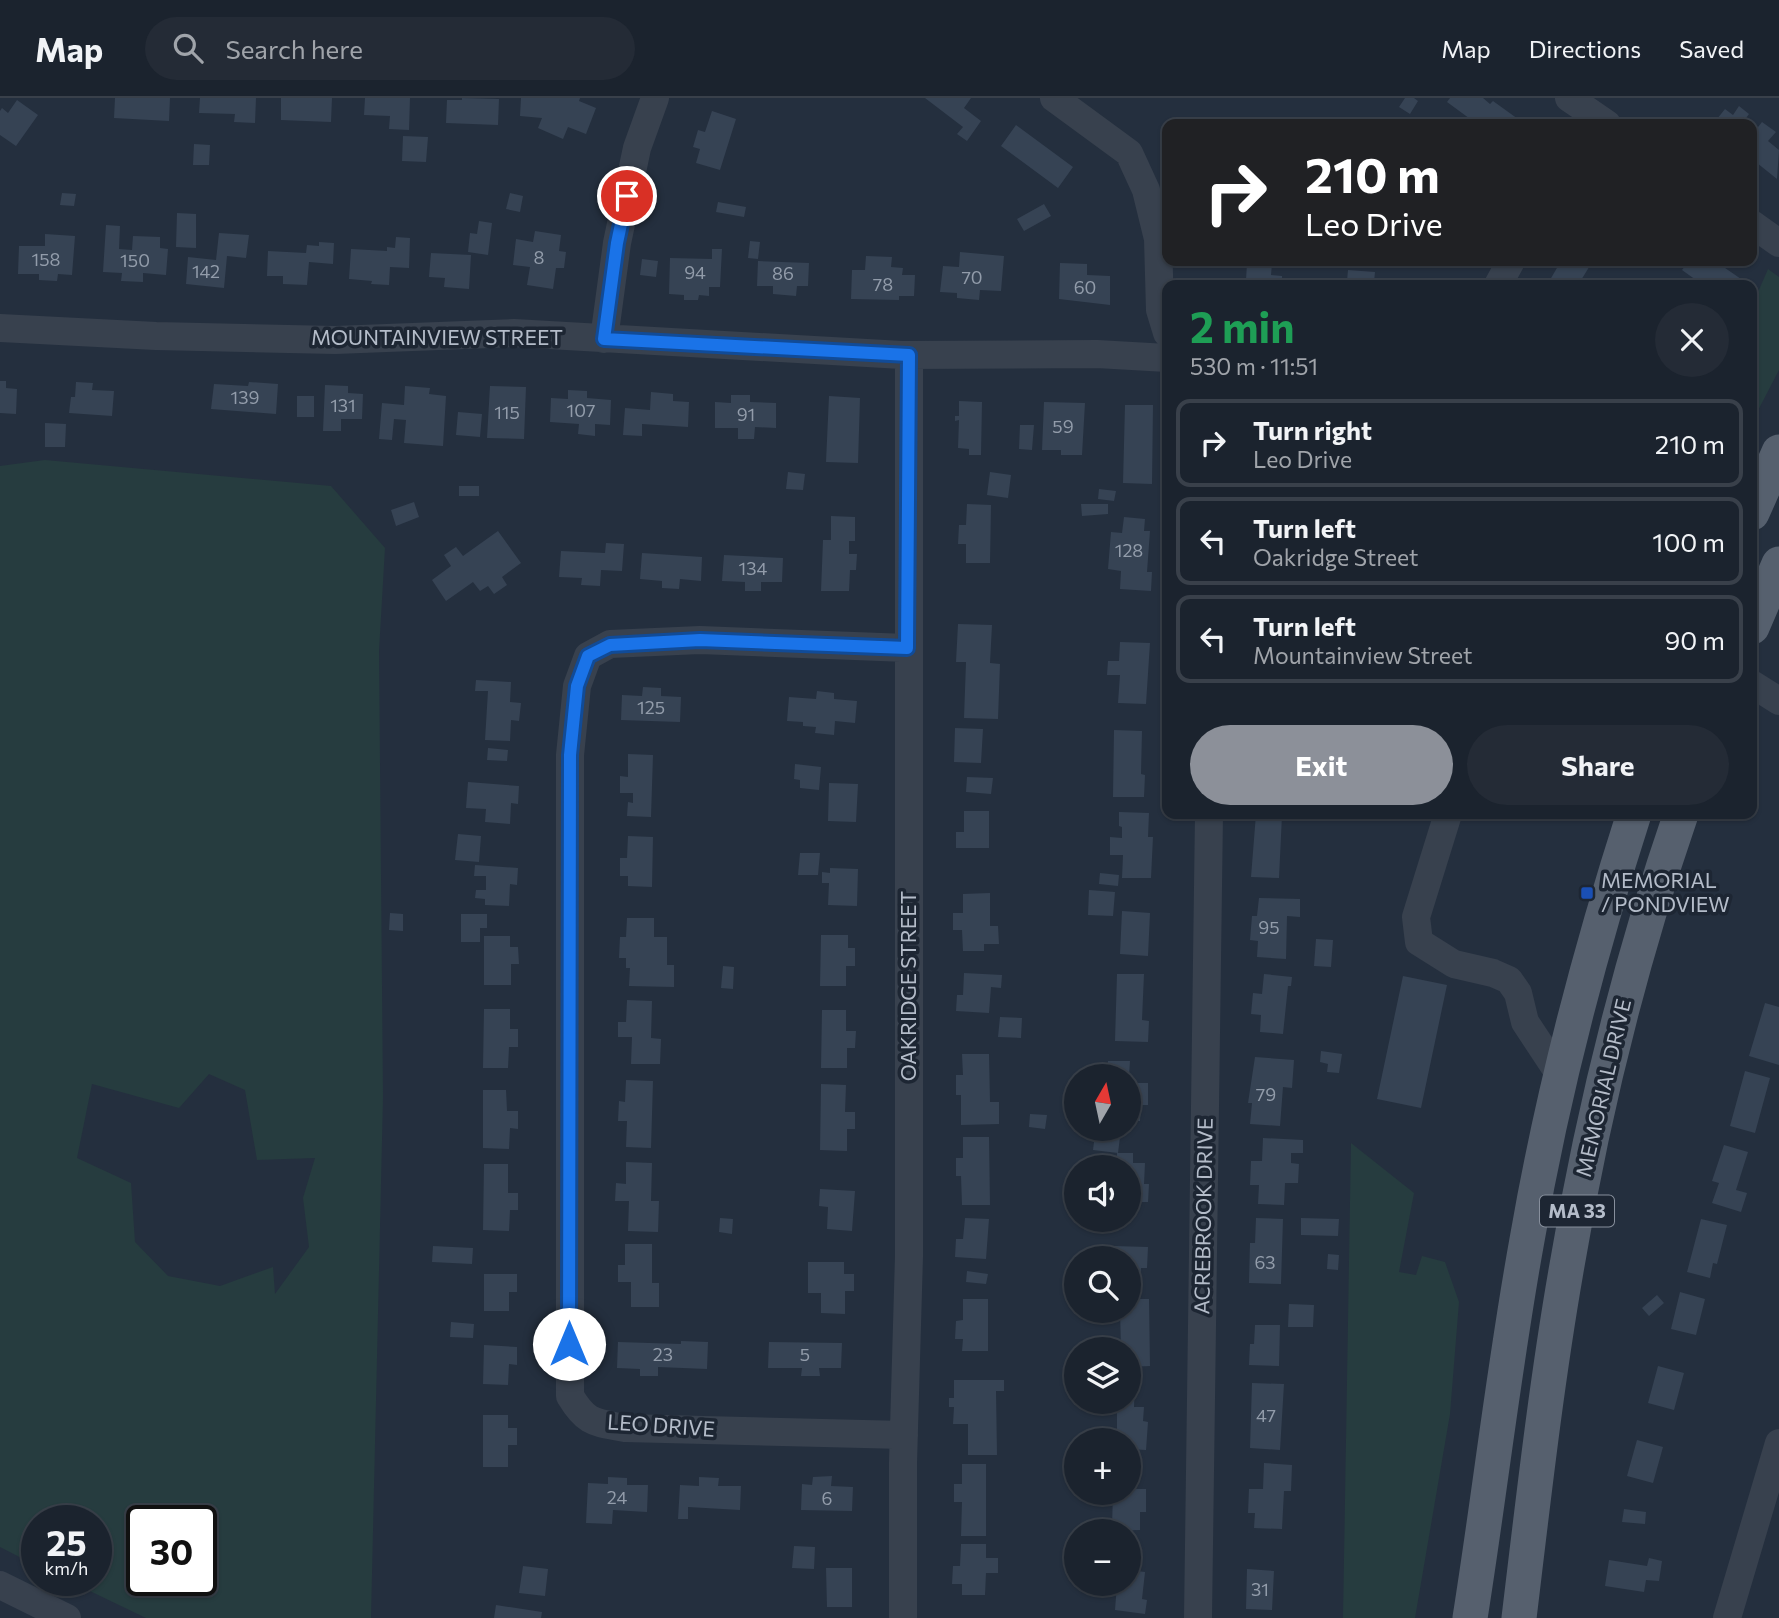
<!DOCTYPE html>
<html lang="en">
<head>
<meta charset="utf-8">
<style>
	:root { --surface:#1b232e; --page:#242b36; --text:#f1f3f6; --muted:#a0a4aa; --line:#39404a; --accent:#8c9099 }
	body { margin:0; font-family:Commissioner,sans-serif; background:var(--page); color:var(--text); height:100vh; display:flex; flex-direction:column; font-size:26px; white-space:nowrap }
	* { box-sizing:border-box; margin:0 }
	p { font-size:23px; color:var(--muted) }
	.icon { flex:none; width:38px; height:38px; fill:none; stroke:currentColor; stroke-width:2; stroke-linecap:round; stroke-linejoin:round }
	.map { position:relative; flex:1; overflow:hidden }
	.details { position:absolute; left:1162px; top:182px; width:595px; height:539px; display:flex; flex-direction:column; background:var(--surface); border-radius:14px; box-shadow:0 2px 5px #0004,0 0 0 2px var(--line) }
	.details>* { flex:none }
	.banner { position:absolute; left:1162px; top:21px; width:595px; height:147px; border-radius:14px; box-shadow:0 2px 5px #0004,0 0 0 2px var(--line); background:#202124; color:#fff; overflow:hidden }
	.needle { width:46px; rotate:9deg }
	.tools { position:absolute; left:1064px; top:966px; display:grid; gap:14px }
	.tools a { display:grid; place-items:center; width:77px; height:77px; border-radius:50%; background:var(--surface); box-shadow:0 2px 5px #0004,0 0 0 2px var(--line); font-size:35px }
	.speed { position:absolute; left:21px; top:1407px; display:flex; gap:14px; font-size:35px; font-weight:700; text-align:center }
	.speed>* { display:grid; place-content:center; width:91px; height:91px; border-radius:50%; background:var(--surface); box-shadow:0 2px 5px #0004,0 0 0 2px var(--line); line-height:1 }
	.speed small { font-size:18px; font-weight:400 }
	.speed .limit { border:4px solid #111; border-radius:10px; background:#fff; color:#111 }
	.pin { position:absolute; display:grid; place-items:center; width:60px; height:60px; color:#fff; margin:-30px; border:4px solid #fff; border-radius:50%; box-shadow:0 2px 7px #0007 }
	.me { position:absolute; width:77px; margin:-38px; rotate:0deg; stroke-linejoin:round; filter:drop-shadow(0 0 5px #0008) }
	.turn { display:flex; align-items:center; gap:24px; height:147px; padding:0 28px; font-size:32px }
	.turn .icon { width:91px; height:91px; stroke-width:2.5 }
	.turn b { display:block; font-size:49px; line-height:60px }
	.round { display:grid; place-items:center; flex:none; width:74px; height:74px; border-radius:37px; background:var(--page) }
	.headline { display:flex; align-items:center; justify-content:space-between; height:119px; padding:0 28px }
	h1 { font-size:42px; font-weight:700; line-height:52px; color:#1e9e55 }
	.action { display:flex; gap:14px; margin-top:auto; padding:14px 28px }
	.action a { flex:1; height:80px; border-radius:42px; background:var(--accent); color:#fff; font-size:28px; font-weight:700; line-height:80px; text-align:center }
	.action a+a { background:var(--page); color:var(--text) }
	ul { padding:0; list-style:none }
	li { display:flex; align-items:center; gap:21px; height:88px; margin:0 14px 10px; padding:0 14px; border:4px solid var(--line); border-radius:14px }
	li div { flex:1 }
	li b { display:block; font-size:26px }
	li em { font-style:normal }
	header { display:flex; align-items:center; gap:42px; box-sizing:border-box; height:98px; padding:0 35px; background:var(--surface); border-bottom:2px solid var(--line) }
	header strong { font-size:33px }
	nav { display:flex; gap:38px; margin-inline-start:auto; font-size:24px }
	.search { width:490px; height:63px; background:var(--page); display:flex; align-items:center; gap:18px; box-sizing:border-box; padding:0 24px; border-radius:38px; color:var(--muted); font-size:26px }
	.map>svg:first-child { display:block }
</style>
</head>
<body>
<header>
<strong>Map</strong>
<div class="search"><svg class="icon" aria-label="search" viewBox="0 0 24 24"><circle cx="10" cy="10" r="6"/><path d="M15 15l6 6"/></svg>Search here</div>
<nav><a>Map</a><a>Directions</a><a>Saved</a></nav>
</header>
<div class="map">
<svg width="1779" height="1520" viewBox="0 0 1779 1520">
	<rect width="100%" height="100%" fill="#242f3e"/>
	<path fill="#263c3f" fill-rule="evenodd" d="M1768,171L1779,179V272L1752,324V208Z
		M45,362L331,388L385,450L379,553L383,999L371,1520H146L67,1482H96V1423H37V1468L0,1449V368ZM209,976L245,992L257,1062L315,1060L303,1100L309,1149L275,1196L273,1169L220,1188L168,1178L135,1144L131,1085L77,1060L92,986L179,1010ZM142,1423H201V1482H142Z
		M1351,1045L1414,1095L1399,1174L1416,1177L1422,1158L1445,1164L1459,1204L1450,1316L1415,1520H1343Z"/>
	<path fill="#364354" d="M115,0H170L169,23L114,20Z
		M200,0H256L255,25L234,24L235,16L199,15Z
		M281,0H332L331,24L281,22Z
		M365,0H410L409,32L389,31L390,18L364,17Z
		M462,0L499,1L498,27L446,25L447,2H462Z
		M521,0H580L579,3L596,10L586,36L568,29L563,41L538,30L542,20L520,18Z
		M925,0H971L964,10L981,23L967,43L957,36L963,29Z
		M1405,0H1414L1418,3L1410,16L1399,9Z
		M1450,0H1483L1490,6L1493,3L1518,21L1514,26H1477L1447,4Z
		M17,2L38,17L16,48L0,37V13L2,10L8,15Z
		M1739,8L1749,16L1743,24L1746,26H1713L1725,11L1733,17Z
		M712,13L736,21L720,72L696,65L700,51L693,49L698,32L705,34Z
		M1762,24L1776,34L1768,43L1779,52L1777,81L1752,61V31L1755,33Z
		M1016,27L1073,69L1058,90L1001,48Z
		M403,38L428,39L426,64L402,63Z
		M194,46L210,47L209,67H193Z
		M62,95L76,96L74,108L60,107Z
		M510,95L523,98L520,114L506,111Z
		M718,104L746,109L744,119L716,114Z
		M1044,106L1051,118L1024,133L1017,121Z
		M177,115L196,116V150L176,149Z
		M479,123L492,125L488,157L468,154L470,135L477,136Z
		M106,127L120,128L119,151L132,152L133,138L160,139V150L168,151L166,177L143,175V184L121,183L122,175L103,174Z
		M535,133L561,137L559,153L566,154L564,170H556L553,191L527,187L530,169L513,167L516,141L533,144Z
		M219,135L249,137L246,160L227,158L224,190L186,186L188,159L216,162Z
		M45,136L75,138L72,177L58,176L57,183L39,182V176H18L19,148H45Z
		M396,139L410,140L409,170L390,169L389,187L371,186L372,183L349,181L351,151L387,153V149L395,150Z
		M750,143L760,144L758,161L748,160Z
		M319,144L334,145L333,166L309,164L307,187L283,186V178H267L268,153L306,155L307,147L319,148Z
		M712,151H722L720,189H709V198L699,197L698,202H684V197L669,196L670,160L712,161Z
		M960,154L1004,158L1001,193L980,192L979,202L957,200V195L940,194L943,168L959,169Z
		M431,155L471,157L469,191L444,189L445,180L429,179Z
		M866,158L892,159L891,169L903,170L902,177H915L914,198H899V202L851,201L852,172H865Z
		M642,161L658,163L656,179L640,177Z
		M758,163L809,165L808,188H797L796,198L773,196V188H757Z
		M1561,163H1586L1591,166L1578,187H1547Z
		M1689,163H1715L1741,181L1736,187H1703L1682,172Z
		M1060,165L1087,166V177L1110,178V207L1059,201Z
		M1247,165L1272,166L1271,177L1282,178V187H1211V180L1246,182Z
		M1348,172L1375,174L1374,184H1380V187H1325V181L1347,183Z
		M0,283H6V290L17,291L16,316L0,315Z
		M76,284L93,285L92,292L114,293L112,318L69,315L71,299H75Z
		M249,284L278,286L276,316L211,311L214,286L248,288Z
		M325,287L348,288V295L363,296L362,321H341V333H323Z
		M405,288L430,290L429,296L446,298L443,348L404,345L406,322L394,321L392,342L379,341L382,305L404,307Z
		M490,288L526,289L524,341L487,340Z
		M568,292L587,293V300L611,302L610,327L595,326V338L578,336L579,326L550,324L551,300L568,301Z
		M651,294L673,296V303L689,304L688,329L642,326V338L623,337L625,310L650,312Z
		M731,297H750V304L776,305V330L755,329L754,341H738V330H715V304L731,305Z
		M297,298H314V319H297Z
		M829,298L860,300L858,365L826,364Z
		M959,303L982,304L981,357H969V351L958,350L959,322L955,323V318H959Z
		M1044,304L1085,305L1082,357H1061V352H1042Z
		M1125,307H1153L1152,386L1123,385Z
		M458,314L482,316L480,339L456,337Z
		M45,325L66,326L65,349H45Z
		M1020,327H1034L1032,352L1019,351Z
		M788,374L805,376L803,392L786,391Z
		M990,374L1011,377L1008,400L987,397Z
		M459,388H479V398H459Z
		M1099,391L1116,393L1114,403L1098,401Z
		M414,404L419,419L396,428L391,412Z
		M967,406L991,407L990,465H966V446H958L959,427H966Z
		M1081,406H1108V416L1082,418Z
		M831,418L855,419V443H849V456H857L856,472H850L849,493H821L823,442H831Z
		M1124,419L1145,421L1144,433H1150L1147,474H1152L1151,493L1120,491L1121,473L1108,471L1111,434L1122,435Z
		M498,433L521,465L502,479L507,487L494,496L488,488L480,493L473,484L446,503L432,482L451,468L444,457L456,449L463,458Z
		M606,445L624,446L622,473L601,472L600,488L581,487L582,480L559,479L561,453L605,455Z
		M642,455L702,459L701,483L680,481L679,491L662,490V483L640,481Z
		M724,457L783,460L782,484H761V493H745V484L722,483Z
		M958,526L992,527L990,565L1000,566L998,621L964,620L966,564H956Z
		M1120,544L1150,545L1146,606L1118,605L1120,577H1107L1108,563H1119Z
		M476,582L511,584L510,604L521,605L519,623L511,622L510,643L485,642L488,593H475Z
		M643,589L661,590V598L681,599L680,624L621,622L622,597L642,598Z
		M817,593L834,595V601L857,603L855,625L835,623L834,637L815,635L816,629L803,628V624L787,623L789,599L816,601Z
		M955,630L983,631L981,665L954,664Z
		M1114,632L1142,633L1141,676L1145,677L1144,699H1113Z
		M488,650L508,652L507,663L487,662Z
		M628,656L653,657L651,719L627,718L628,704L633,705V695H620V678L628,679Z
		M795,666L821,669L819,692L800,690V682L794,681Z
		M967,679L993,680L991,696L966,694Z
		M468,684L519,688L518,706L511,705L510,726L485,724L486,711L466,710Z
		M829,685L858,686L856,724L828,723Z
		M964,713H989V750H956V734H964Z
		M1119,714L1149,715L1148,739H1153L1151,780H1122L1123,757H1110V739L1122,740V729L1119,728Z
		M1256,716L1282,717L1279,780L1251,779Z
		M458,736L481,738L479,764L455,762Z
		M628,738L653,739L652,789L628,788V778H620V760H627Z
		M800,755H820L818,777H798Z
		M475,767L518,770L517,787L510,786L509,808L485,807V801L475,800L476,792H486V778H474Z
		M830,770L858,771L857,808L828,807L829,785H822V774L830,775Z
		M1100,775L1119,777L1118,788L1099,786Z
		M1089,792L1115,794L1113,818L1088,817Z
		M990,795V828H998L999,846H984V853H963L962,832H953V815H963V796Z
		M1259,800L1300,801V819L1287,818L1286,861L1257,859L1258,843L1250,842L1252,818H1257Z
		M1122,813L1150,815L1148,858L1120,856Z
		M390,815L403,816V833L389,832Z
		M461,816H487V830H480V844H461Z
		M627,820H654V839H667V867H674V889L629,888L630,870H626V860H619L620,839H626Z
		M821,837H848V850H855V868H846V888H820Z
		M484,838H510V849H518L519,866H511V887H484Z
		M1316,841L1333,842L1331,869L1314,868Z
		M723,868L734,869L733,891L721,890Z
		M964,875L1002,877L1001,890L991,889L989,915L956,913L957,897H963Z
		M1117,876H1144L1142,922L1149,923L1148,944L1115,943Z
		M1264,876L1292,879L1291,888H1288L1283,936L1260,934L1261,917L1251,916L1253,895L1262,896Z
		M1403,878L1447,887L1421,1010L1377,1001Z
		M627,902L652,903L651,940L661,941L660,966H631L632,939H618V924H626Z
		M1765,905L1779,909V967L1749,958Z
		M484,911H510V931H518V949H509L508,970H483Z
		M822,912H846V933H856L855,950H847V970H821Z
		M1000,919L1022,920L1021,940L998,939Z
		M1321,953L1342,956L1339,975L1327,974L1328,966L1320,964Z
		M962,956H989L990,1004H999V1026L961,1027V997H956V977H963Z
		M1255,959L1294,962L1292,990L1283,989L1280,1028L1250,1026L1252,1005H1248Z
		M1108,963H1130L1129,978H1108Z
		M1745,973L1770,980L1755,1035L1730,1028Z
		M626,982L653,983L651,1050L626,1049L627,1023H618L619,1003L625,1004Z
		M1129,985H1148V1007H1141L1140,1023H1129Z
		M821,986L846,987L845,1014H855V1031H847V1053L820,1052Z
		M483,992H506L507,1013H518V1031L510,1030L509,1051L483,1050Z
		M1030,1016L1047,1017L1045,1031L1029,1029Z
		M1095,1036L1120,1039L1118,1055L1093,1052Z
		M963,1039H989L990,1107H962L961,1078H956V1060H963Z
		M1263,1040L1303,1042V1055H1291V1065L1299,1066L1298,1085H1285L1284,1107L1258,1106L1259,1087H1250L1251,1063H1262Z
		M1724,1047L1748,1054L1736,1092L1747,1095L1741,1114L1712,1105L1719,1085L1712,1083Z
		M1117,1055H1133V1065H1145L1144,1086H1149L1148,1104H1129V1069H1117Z
		M626,1064L652,1065L651,1103H659L658,1134L628,1133L629,1103H615L616,1085L626,1086Z
		M484,1066H508V1095H518V1112H510L509,1133L483,1132Z
		M820,1091L855,1093L852,1133L827,1131L828,1109L819,1108Z
		M720,1120L733,1121L732,1136L719,1134Z
		M965,1120L989,1121L986,1161L955,1159L956,1141H963Z
		M1256,1120L1283,1121L1281,1186L1249,1185L1250,1145H1255Z
		M1301,1120L1339,1121L1338,1138L1301,1137Z
		M1701,1121L1727,1127L1717,1166L1713,1165L1710,1180L1687,1174Z
		M625,1146H652V1185H659V1209H631V1184H618V1167H625Z
		M433,1148L473,1150L472,1166L432,1164Z
		M1113,1148L1148,1149L1147,1170H1141L1140,1188H1129V1160H1113Z
		M1328,1156L1339,1157L1338,1172L1327,1171Z
		M808,1164H844V1176H854V1193H845V1216L821,1215V1195H808Z
		M967,1173L988,1176L986,1186L966,1184Z
		M484,1176H517V1194H509V1213H484Z
		M1680,1194L1705,1201L1696,1237L1671,1231Z
		M1657,1197L1664,1205L1649,1218L1642,1210Z
		M963,1201H988V1253H962L963,1241H955L956,1223L963,1222Z
		M1129,1201H1149L1150,1268L1129,1269V1251H1121L1120,1213H1129Z
		M1289,1206L1314,1207L1313,1229H1288Z
		M451,1224L474,1226L473,1240L450,1239Z
		M1255,1227H1280L1279,1268L1249,1267L1250,1246H1254Z
		M681,1243L708,1244L707,1271L658,1269V1278H640V1271L617,1270L618,1244L681,1246Z
		M769,1244L842,1245L841,1270H819L820,1278H801L802,1270H768Z
		M484,1247L517,1249V1267L509,1266L508,1287L483,1286Z
		M1658,1268L1684,1275L1674,1312L1648,1305Z
		M954,1282H1004V1293H996L997,1357H968V1326H953L954,1309H949V1300H954Z
		M1129,1285L1135,1286L1134,1309H1144L1143,1323L1148,1324L1146,1352L1129,1351V1342H1117V1309H1111V1304H1129Z
		M1252,1285L1284,1286L1280,1352L1250,1350Z
		M483,1317H508V1330H517V1347H508V1369H483Z
		M1637,1342L1663,1349L1653,1385L1627,1378Z
		M1264,1365L1292,1367L1291,1393H1284L1282,1431L1254,1430L1255,1415H1248L1249,1391H1263Z
		M962,1366H986V1438H961L962,1404H954V1386H962Z
		M1129,1368H1136V1391H1146V1414H1140V1432L1101,1433V1428H1112L1113,1395H1129Z
		M832,1378L831,1388L853,1389L852,1413L801,1412L802,1386L812,1387L813,1379Z
		M608,1379L627,1380V1387H648L647,1414L613,1412L612,1426L586,1425L588,1385L608,1386Z
		M699,1379L719,1380L718,1388H741L740,1412L688,1409V1421H678L680,1387L699,1388Z
		M1624,1411L1646,1414L1645,1426L1622,1424Z
		M961,1446H986V1460H998V1475H986L985,1497H962V1486H952L953,1468H960Z
		M794,1448L815,1449L814,1471L792,1470Z
		M1649,1460L1662,1463L1659,1483L1646,1482L1644,1494L1605,1488L1609,1462L1647,1468Z
		M523,1468L548,1471L545,1498L519,1495Z
		M826,1470H852V1509H827Z
		M1247,1471L1274,1473L1272,1512L1246,1511Z
		M1129,1472L1145,1474L1142,1501L1147,1502L1145,1516L1115,1512L1117,1486H1129Z
		M496,1507L542,1514L541,1520H494Z"/>
	<g fill="none" stroke-linecap="round" stroke-linejoin="round">
		<path stroke="#38414e" stroke-width="28" d="M1054,0L1129,55L1146,92L1158,141L1160,212L1167,235
			M1569,0L1607,26
			M1752,126L1779,145
			M1498,187L1511,163
			M0,230L156,238L335,242L514,235L902,257L1097,256L1167,260
			M604,241L617,145L637,50L655,0
			M1752,586L1779,603
			M1448,716L1416,819L1419,844L1454,866L1493,875L1509,882L1518,895L1525,924L1560,977
			M904,1337L625,1330C594,1324 587,1326 570,1298V657L577,588L588,558L610,546L700,542L907,550
			M0,1487L67,1520
			M903,1520V1365L909,1158V257
			M1198,1520L1209,716
			M1727,1520L1779,1345"/>
		<path stroke="#56606e" stroke-width="35" d="M1752,415L1779,354
			M1752,529L1779,466
			M1470,1520C1490,1394 1504,1268 1527,1142C1552,997 1589,856 1634,716
			M1519,1520C1533,1404 1546,1288 1566,1173C1592,1018 1630,864 1681,716"/>
	</g>
	<g fill="none" stroke-linecap="round" stroke-linejoin="round">
		<defs>
			<path id="route" d="M569,1246L570,657L577,588L588,558L610,547L700,542L907,550L909,257L604,241L617,145L627,98"/>
		</defs>
		<use href="#route" stroke="#114b97" stroke-width="18"/>
		<use href="#route" stroke="#1a73e8" stroke-width="12"/>
	</g>
	<rect fill="#1a4fb4" stroke="#1d2633" stroke-width="2.5" x="1580" y="788" width="14" height="14" rx="3.5"/>
	<g text-anchor="middle" stroke-width="7" stroke-linejoin="round" paint-order="stroke">
		<g font-size="18" fill="#929caa">
			<text x="539" y="166">8</text>
			<text x="46" y="168">158</text>
			<text x="135" y="169">150</text>
			<text x="206" y="180">142</text>
			<text x="695" y="181">94</text>
			<text x="783" y="182">86</text>
			<text x="972" y="186">70</text>
			<text x="883" y="193">78</text>
			<text x="1085" y="196">60</text>
			<text x="245" y="306">139</text>
			<text x="343" y="314">131</text>
			<text x="581" y="319">107</text>
			<text x="507" y="321">115</text>
			<text x="746" y="323">91</text>
			<text x="1063" y="335">59</text>
			<text x="1129" y="459">128</text>
			<text x="753" y="477">134</text>
			<text x="651" y="616">125</text>
			<text x="1269" y="836">95</text>
			<text x="1266" y="1003">79</text>
			<text x="1265" y="1171">63</text>
			<text x="663" y="1263">23</text>
			<text x="805" y="1263">5</text>
			<text x="1266" y="1324">47</text>
			<text x="617" y="1406">24</text>
			<text x="827" y="1407">6</text>
			<text x="1260" y="1498">31</text>
		</g>
		<rect fill="#1d2633" stroke="#878f9c" stroke-width="2" x="1540" y="1097.5" width="74" height="31" rx="5"/>
		<g font-size="19" font-weight="bold" fill="#b4bcc9">
			<text x="1577" y="1120">MA 33</text>
		</g>
		<g font-size="21" fill="#b4bcc9" stroke="#1d2633">
			<text x="437" y="247">MOUNTAINVIEW STREET</text>
			<text transform="translate(909 888) rotate(-90)" y="7">OAKRIDGE STREET</text>
			<text transform="translate(1604 990) rotate(-77)" y="7">MEMORIAL DRIVE</text>
			<text transform="translate(1204 1118) rotate(-89)" y="7">ACREBROOK DRIVE</text>
			<text transform="translate(661 1328) rotate(4)" y="7">LEO DRIVE</text>
		</g>
		<g font-size="21" fill="#b4bcc9" stroke="#1d2633" text-anchor="start">
			<text x="1601" y="790">MEMORIAL<tspan x="1601" dy="24">/ PONDVIEW</tspan></text>
		</g>
	</g>
</svg>
<div class="tools">
<a><svg class="needle" viewBox="-14 -14 28 28"><path d="M0-13l5 13h-10z" fill="#e53935"/><path d="M0 13l5-13h-10z" fill="#a0a4aa"/></svg></a>
<a><svg class="icon" aria-label="sound" viewBox="0 0 24 24"><path d="M4 9h4l5-4v14l-5-4H4zM17 9q2 3 0 6"/></svg></a>
<a><svg class="icon" aria-label="search" viewBox="0 0 24 24"><circle cx="10" cy="10" r="6"/><path d="M15 15l6 6"/></svg></a>
<a><svg class="icon" aria-label="layers" viewBox="0 0 24 24"><path d="M12 4l9 5-9 5-9-5zM3 14l9 5 9-5"/></svg></a>
<a>+</a>
<a>−</a>
</div>
<div class="speed"><div>25<small>km/h</small></div><div class="limit">30</div></div>
<div class="pin" style="left:627px;top:98px;background:#d93025"><svg class="icon" aria-label="arrive" viewBox="0 0 24 24"><path d="M6 21V4h12l-3 4 3 4H6"/></svg></div>
<svg class="me" style="left:569px;top:1246px" viewBox="-20 -20 40 40"><circle r="19" fill="#fff"/><path d="M0-13L10 11 0 6-10 11z" fill="#1a73e8"/></svg>
<div class="banner">
<div class="turn"><svg class="icon" aria-label="right" viewBox="0 0 24 24"><path d="M7 20v-9h11M14 6l5 5-5 5"/></svg><div><b>210 m</b>Leo Drive</div></div>
</div>
<section class="details">
<div class="headline"><div><h1>2 min</h1><p>530 m · 11:51</p></div><a class="round"><svg class="icon" aria-label="close" viewBox="0 0 24 24"><path d="M6 6l12 12M18 6L6 18"/></svg></a></div>
<ul>
<li><svg class="icon" aria-label="right" viewBox="0 0 24 24"><path d="M7 20v-9h11M14 6l5 5-5 5"/></svg><div><b>Turn right</b><p>Leo Drive</p></div><em>210 m</em></li>
<li><svg class="icon" aria-label="left" viewBox="0 0 24 24"><path d="M17 20v-9H6M10 6l-5 5 5 5"/></svg><div><b>Turn left</b><p>Oakridge Street</p></div><em>100 m</em></li>
<li><svg class="icon" aria-label="left" viewBox="0 0 24 24"><path d="M17 20v-9H6M10 6l-5 5 5 5"/></svg><div><b>Turn left</b><p>Mountainview Street</p></div><em>90 m</em></li>
</ul>
<div class="action"><a>Exit</a><a>Share</a></div>
</section>
</div>
</body>
</html>
